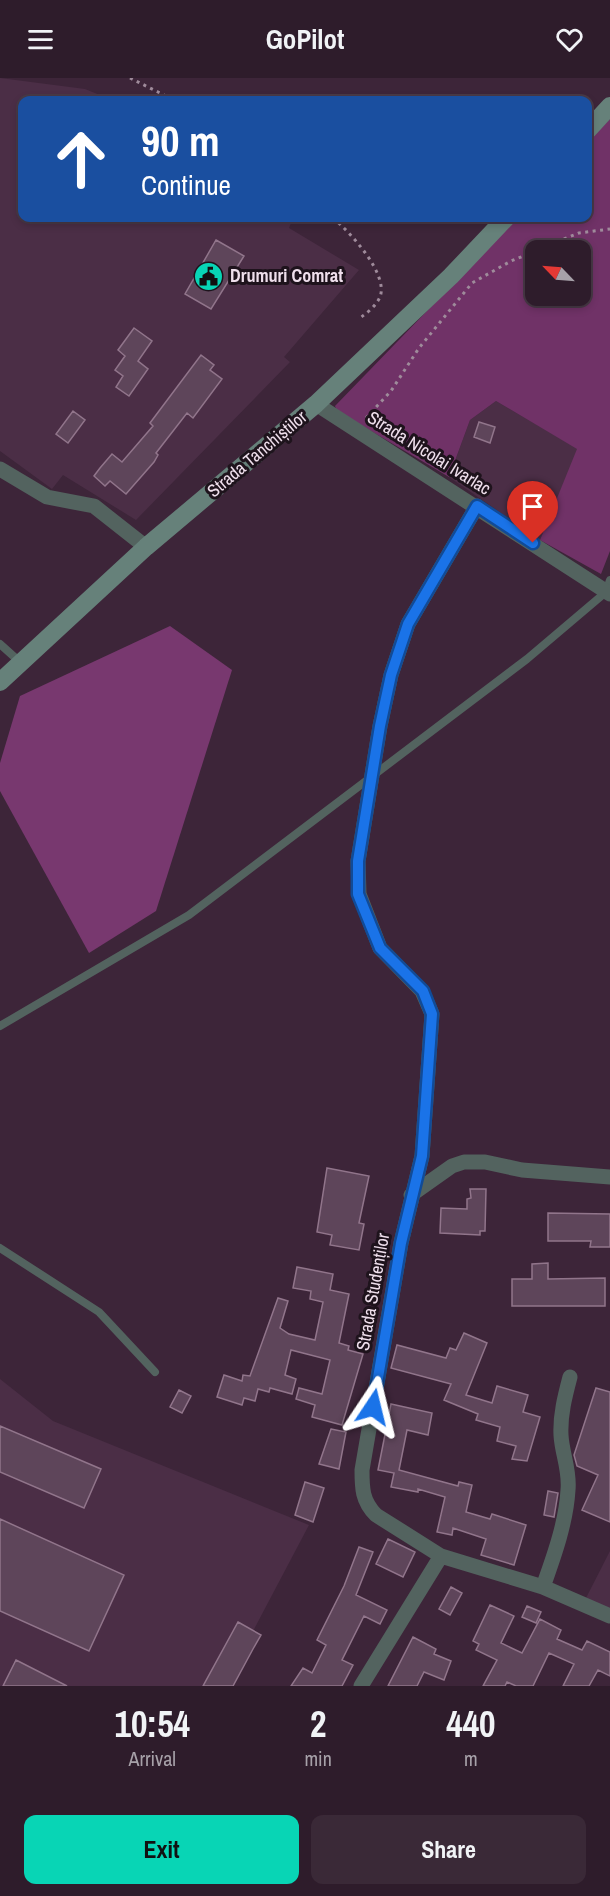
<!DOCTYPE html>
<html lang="en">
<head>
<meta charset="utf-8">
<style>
	:root { --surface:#2e1c2b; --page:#3a2937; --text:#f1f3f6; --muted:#a7a1a9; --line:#493a47; --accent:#08d5b5 }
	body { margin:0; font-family:"Archivo Narrow",sans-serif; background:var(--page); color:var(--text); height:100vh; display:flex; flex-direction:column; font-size:22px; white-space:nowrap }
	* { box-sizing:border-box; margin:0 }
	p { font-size:20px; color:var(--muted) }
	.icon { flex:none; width:33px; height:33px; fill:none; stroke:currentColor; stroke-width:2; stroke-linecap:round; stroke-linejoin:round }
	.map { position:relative; height:1608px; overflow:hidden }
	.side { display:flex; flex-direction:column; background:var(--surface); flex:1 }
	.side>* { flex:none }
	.guide { position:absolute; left:18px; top:18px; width:574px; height:126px; border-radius:12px; box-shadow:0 3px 9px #0003,0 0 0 2px var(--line); background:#1a4fa0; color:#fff; overflow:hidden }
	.needle { width:39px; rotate:295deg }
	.buttons { position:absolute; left:525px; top:162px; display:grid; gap:12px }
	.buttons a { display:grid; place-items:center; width:66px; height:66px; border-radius:12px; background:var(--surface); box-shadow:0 3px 9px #0003,0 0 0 2px var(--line); font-size:30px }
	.pin { position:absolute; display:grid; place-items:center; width:51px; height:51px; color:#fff; margin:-62px -26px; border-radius:50% 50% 50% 0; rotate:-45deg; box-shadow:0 0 6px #0007 }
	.pin .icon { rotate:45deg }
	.me { position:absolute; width:66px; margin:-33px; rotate:10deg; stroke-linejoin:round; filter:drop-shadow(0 0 4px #0008) }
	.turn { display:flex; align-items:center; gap:21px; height:126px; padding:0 24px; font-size:27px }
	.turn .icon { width:78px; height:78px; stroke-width:2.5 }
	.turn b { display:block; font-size:42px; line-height:51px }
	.eta { display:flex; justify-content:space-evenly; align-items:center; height:102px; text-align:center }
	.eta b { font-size:36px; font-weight:700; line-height:42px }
	.cta { display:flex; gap:12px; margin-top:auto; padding:12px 24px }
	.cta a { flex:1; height:69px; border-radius:12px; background:var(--accent); color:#111; font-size:24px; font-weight:700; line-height:69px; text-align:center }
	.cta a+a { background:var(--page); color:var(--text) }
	header { display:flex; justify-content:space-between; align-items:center; height:78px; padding:0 24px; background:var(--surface); font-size:27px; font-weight:700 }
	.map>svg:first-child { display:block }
</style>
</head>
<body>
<header><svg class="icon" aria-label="menu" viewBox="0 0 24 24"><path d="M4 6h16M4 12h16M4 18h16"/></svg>GoPilot<svg class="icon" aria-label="heart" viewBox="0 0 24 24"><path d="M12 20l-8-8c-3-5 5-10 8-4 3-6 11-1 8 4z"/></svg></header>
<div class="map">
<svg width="610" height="1608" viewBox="0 0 610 1608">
	<rect width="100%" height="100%" fill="#3d2539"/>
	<path fill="#4b2e46" d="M0,0L85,11L112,22H22V140H293L289,150L359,192L284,279L290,284L136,442L63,397L52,411L0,373Z
		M496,323L578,371L540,462L449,399L470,342Z
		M0,1301L53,1343L309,1447L224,1608H0Z
		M610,1473V1532L586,1520Z"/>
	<path fill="#703267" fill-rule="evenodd" d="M610,41V473L601,496L540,462L577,371L496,323L470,342L449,399L337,333L335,328L517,140H588V64ZM536,172H580V218H536Z"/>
	<path fill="#78386f" d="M170,548L232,592L156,833L89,875L0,713V685L20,618Z"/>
	<path fill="#5e455a" stroke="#91758b" stroke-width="1.5" d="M216,162L244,178L211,231L185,216Z
		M134,250L152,263L138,283L148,291L129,318L116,309L123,298L115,292L125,278L118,272Z
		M201,277L214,287L210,292L222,301L193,340L187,335L156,375L158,377L154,384L126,416L110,403L105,408L94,398L100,390L112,376L122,384L153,348L150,345Z
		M73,333L85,342L68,365L56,356Z
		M479,344L495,349L490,365L474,359Z
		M327,1090L369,1098L359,1145L364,1146L359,1172L330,1167L332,1157L317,1154Z
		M470,1111H486L485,1153H480V1157L440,1155L441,1130L467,1131V1121L471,1120Z
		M548,1135L610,1136V1169H590L591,1163H548Z
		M548,1185V1201L605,1200V1228H512V1201H532V1186Z
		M297,1189L333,1196L330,1212L349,1216L339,1265L349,1268L348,1272L363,1276L342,1347L312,1339L315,1327L296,1321L299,1310L322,1316L330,1282L291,1272L285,1297L296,1301L292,1316L270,1310L269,1314L258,1311L255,1323L244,1320L242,1327L217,1319L224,1297L242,1303L243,1297L250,1298L278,1220L288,1223L280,1250L289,1256L315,1262L323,1224L310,1221L311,1213L293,1210Z
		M464,1255L487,1265L466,1317L492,1325L497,1308L528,1317L523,1334L540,1339L527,1383L512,1381L516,1368L497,1363L500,1349L476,1342L478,1336L444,1322L451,1306L391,1290L397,1267L446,1280L450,1270L456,1272Z
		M596,1310L610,1314V1444L582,1432L598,1397L577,1388L574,1377Z
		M179,1312L191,1318L182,1335L170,1329Z
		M391,1326L432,1335L428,1357L407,1352L399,1392L458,1408L459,1404L472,1407L466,1434L490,1441L492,1436L526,1447L514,1487L481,1477L486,1461L453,1450L452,1457L437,1454L445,1419L418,1411V1414L391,1409L394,1395L378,1392Z
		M0,1348L101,1391L84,1430L0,1394Z
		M331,1351L346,1354L339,1391L319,1386Z
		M305,1404L324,1410L313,1444L295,1437Z
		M548,1413L558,1415L554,1439L544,1437Z
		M0,1441L124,1497L89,1573L0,1533Z
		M388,1461L415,1474L403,1499L376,1486Z
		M359,1469L373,1474L356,1517L387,1532L380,1546L364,1538L342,1582L353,1587L342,1608H291L303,1590L312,1595L326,1567L317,1562L344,1508Z
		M451,1509L462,1515L450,1537L439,1531Z
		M490,1527L514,1538L501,1565L522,1575L540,1541L561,1552L557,1561L582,1572L587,1563L610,1574V1598L598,1592L589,1608H563L574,1586L549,1575L533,1608H516L507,1604L505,1608H483L497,1582L476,1572L479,1566L473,1563Z
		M527,1528L541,1534L536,1545L522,1539Z
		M238,1544L261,1557L253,1571L233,1608H203Z
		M413,1559L436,1571L434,1576L451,1583L444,1602L424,1594L417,1608H388Z
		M16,1582L67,1608H3Z"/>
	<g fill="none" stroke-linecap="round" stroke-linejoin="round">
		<path stroke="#9f8b9b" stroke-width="3" stroke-dasharray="3 4.5" stroke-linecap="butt" d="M130,0L174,22
			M333,140C349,153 389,196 380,219C376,228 367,235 360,240
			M536,172L579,155L610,151
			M366,340L391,313L419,270L472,205L511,183L536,173"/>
		<path stroke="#53635f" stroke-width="8" d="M0,566L20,584
			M0,948L189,837L527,581L606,514L610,502
			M0,1170L99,1234L155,1294"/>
		<path stroke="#53635f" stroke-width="15" d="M316,326L610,516
			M0,391L47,419L94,428L146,469
			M477,428L408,546L391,597L380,648L358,783L359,816L380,870L422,913L432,936L422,1078L401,1165L362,1392C362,1410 362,1423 376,1437L441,1478L543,1509L610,1538
			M411,1117L452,1088L464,1084H485L522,1092L610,1099
			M543,1509C554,1478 566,1445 568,1412C570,1392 562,1376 561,1357C560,1337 565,1318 570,1299
			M361,1608L441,1478"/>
		<path stroke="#66817a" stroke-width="18" d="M588,52L610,28
			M0,604L146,469L316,326L451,198L506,140"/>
	</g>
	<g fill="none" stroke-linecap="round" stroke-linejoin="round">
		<defs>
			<path id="route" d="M373,1329L401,1165L422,1078L432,936L423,913L380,870L358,816V783L380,648L391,597L408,546L477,428L533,465"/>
		</defs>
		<use href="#route" stroke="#114b97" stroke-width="15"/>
		<use href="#route" stroke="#1a73e8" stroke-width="10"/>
	</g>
	<defs>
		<symbol id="civic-disc" viewBox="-11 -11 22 22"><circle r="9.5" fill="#08d5b5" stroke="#1e131c"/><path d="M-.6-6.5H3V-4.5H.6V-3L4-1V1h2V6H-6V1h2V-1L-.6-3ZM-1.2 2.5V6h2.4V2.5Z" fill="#111"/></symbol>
	</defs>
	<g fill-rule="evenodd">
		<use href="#civic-disc" x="192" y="182" width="33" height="33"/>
	</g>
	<g text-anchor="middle" stroke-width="6" stroke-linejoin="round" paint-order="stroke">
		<g font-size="18" font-weight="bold" fill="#efdfec" stroke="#1e131c" text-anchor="start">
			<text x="230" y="204">Drumuri Comrat</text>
		</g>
		<g font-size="18" fill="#efdfec" stroke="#1e131c">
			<text transform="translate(429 375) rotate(32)" y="6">Strada Nicolai Ivarlac</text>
			<text transform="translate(257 376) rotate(-40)" y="6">Strada Tanchiștilor</text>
			<text transform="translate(373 1214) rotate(-80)" y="6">Strada Studenților</text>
		</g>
	</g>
</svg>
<div class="buttons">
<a><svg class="needle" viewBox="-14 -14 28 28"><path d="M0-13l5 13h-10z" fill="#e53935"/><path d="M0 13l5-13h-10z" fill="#a7a1a9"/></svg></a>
</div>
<div class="pin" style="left:533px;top:465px;background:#d93025"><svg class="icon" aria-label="arrive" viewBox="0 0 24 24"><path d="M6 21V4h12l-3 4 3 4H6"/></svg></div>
<svg class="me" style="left:373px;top:1329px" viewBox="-20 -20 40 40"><path d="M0-17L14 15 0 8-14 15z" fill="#1a73e8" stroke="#fff" stroke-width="4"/></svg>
<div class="guide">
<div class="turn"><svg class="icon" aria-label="ahead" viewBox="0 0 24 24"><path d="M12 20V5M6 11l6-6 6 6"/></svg><div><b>90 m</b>Continue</div></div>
</div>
</div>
<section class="side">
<div class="eta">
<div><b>10:54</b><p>Arrival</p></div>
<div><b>2</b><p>min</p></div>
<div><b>440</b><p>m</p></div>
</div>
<div class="cta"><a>Exit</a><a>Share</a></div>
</section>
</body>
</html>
